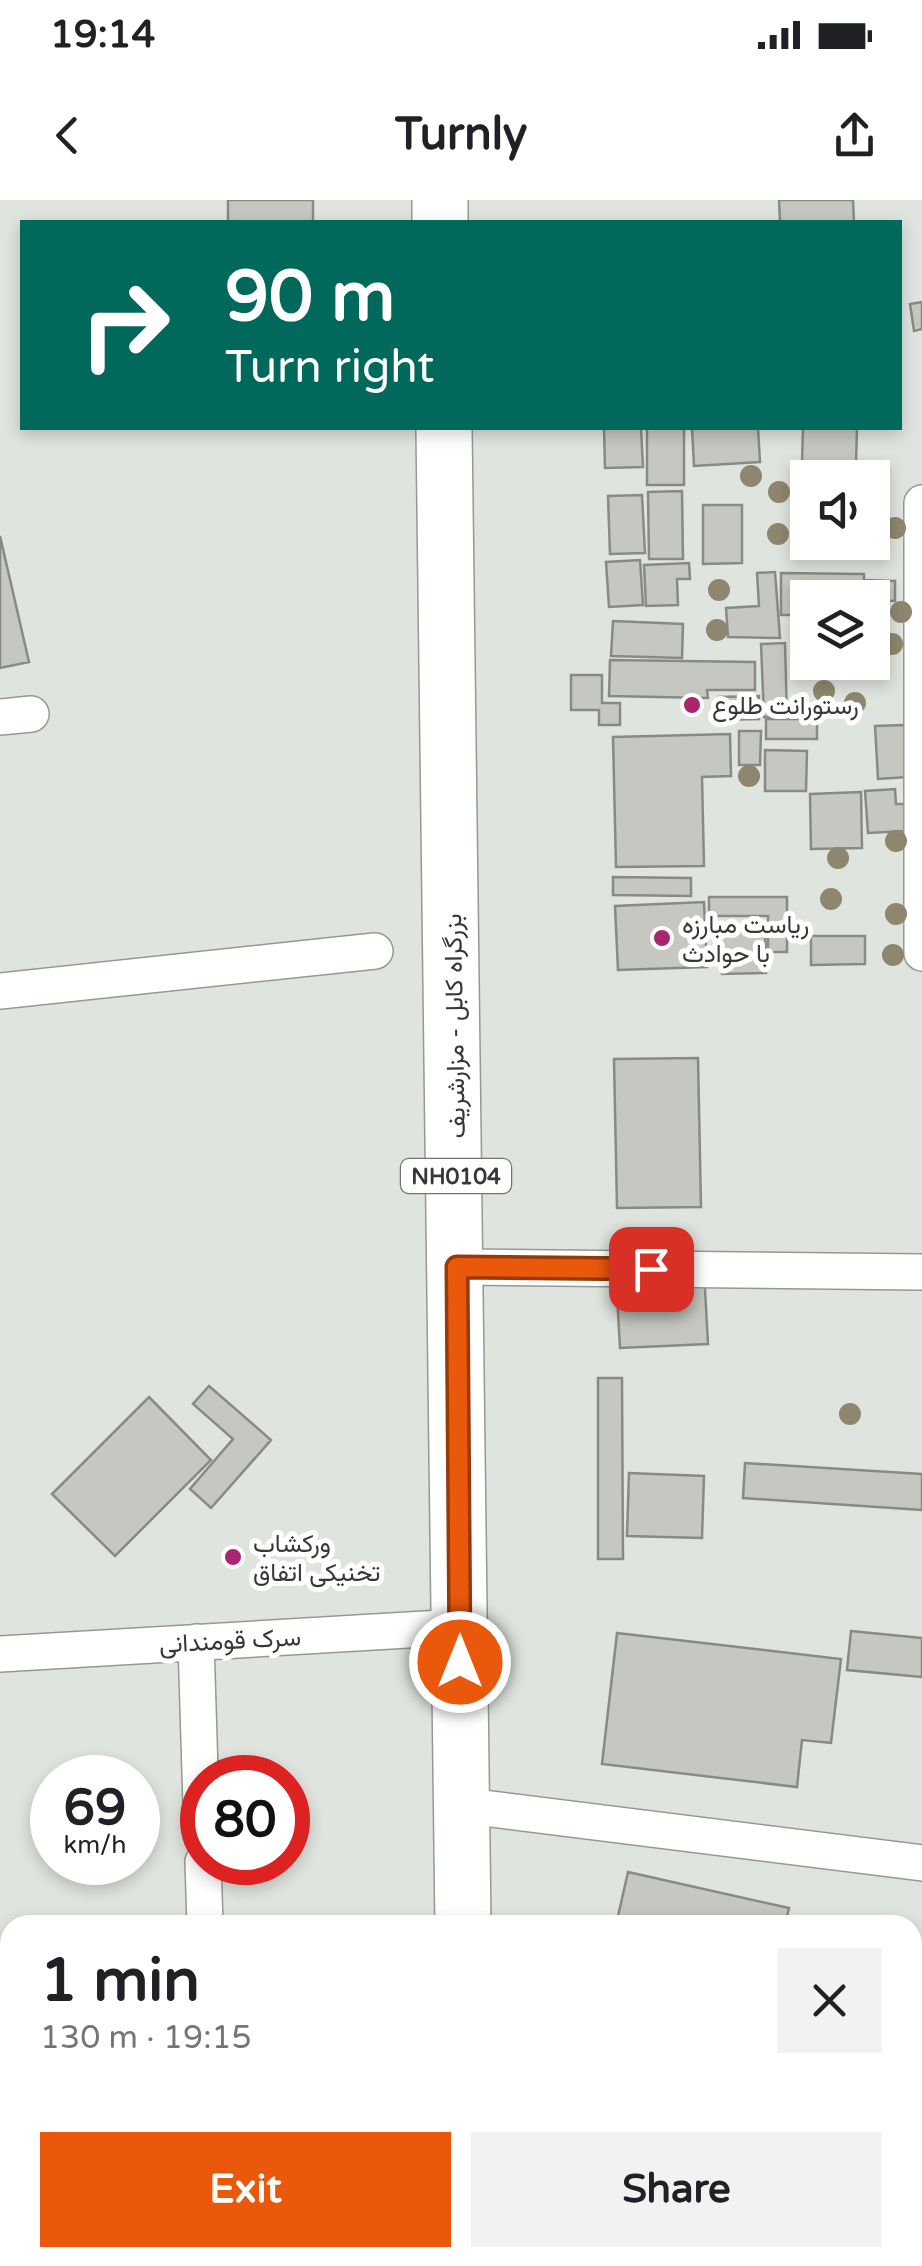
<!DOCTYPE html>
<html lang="en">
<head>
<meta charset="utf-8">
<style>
	:root { --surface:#fff; --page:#f2f2f2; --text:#202124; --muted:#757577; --accent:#ea580c }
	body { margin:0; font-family:"Varela Round",Vazirmatn,sans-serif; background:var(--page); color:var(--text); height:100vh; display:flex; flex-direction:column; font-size:38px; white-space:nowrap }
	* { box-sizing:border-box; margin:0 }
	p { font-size:32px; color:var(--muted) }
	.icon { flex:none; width:55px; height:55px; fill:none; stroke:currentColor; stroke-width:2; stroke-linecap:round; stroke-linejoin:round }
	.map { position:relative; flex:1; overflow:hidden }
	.drawer { position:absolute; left:0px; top:1715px; width:922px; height:352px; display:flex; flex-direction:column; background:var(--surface); border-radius:30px 30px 0 0; box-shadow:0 5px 15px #0003 }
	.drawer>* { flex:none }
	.banner { position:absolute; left:20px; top:20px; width:882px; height:210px; border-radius:0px; box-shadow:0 5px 15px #0003; background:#00695c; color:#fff; overflow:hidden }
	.controls { position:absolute; left:790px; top:260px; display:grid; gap:20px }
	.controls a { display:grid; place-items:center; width:100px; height:100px; border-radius:0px; background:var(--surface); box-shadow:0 5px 15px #0003; font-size:50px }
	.speed { position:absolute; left:30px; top:1555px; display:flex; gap:20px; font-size:50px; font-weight:700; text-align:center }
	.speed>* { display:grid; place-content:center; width:130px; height:130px; border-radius:50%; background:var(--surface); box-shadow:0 5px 15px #0003; line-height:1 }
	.speed small { font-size:25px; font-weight:400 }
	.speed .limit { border:15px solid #d22; background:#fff; color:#111 }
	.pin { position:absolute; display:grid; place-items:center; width:85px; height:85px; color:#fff; margin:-42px; border-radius:20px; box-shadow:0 5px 15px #0006 }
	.me { position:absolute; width:110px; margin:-55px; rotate:0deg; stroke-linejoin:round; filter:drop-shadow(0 0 8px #0008) }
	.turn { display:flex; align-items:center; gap:35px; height:210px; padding:0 40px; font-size:45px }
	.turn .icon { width:130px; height:130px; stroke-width:2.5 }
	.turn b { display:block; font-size:70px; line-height:85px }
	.round { display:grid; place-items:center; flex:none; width:105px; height:105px; border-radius:0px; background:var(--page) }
	.summary { display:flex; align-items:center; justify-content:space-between; height:170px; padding:0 40px }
	h1 { font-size:60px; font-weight:800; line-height:75px }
	.button { display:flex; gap:20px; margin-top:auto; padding:20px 40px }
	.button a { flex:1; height:115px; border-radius:0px; background:var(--accent); color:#fff; font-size:40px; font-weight:800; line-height:115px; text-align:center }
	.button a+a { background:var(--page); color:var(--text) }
	.status { display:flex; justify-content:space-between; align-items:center; height:70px; padding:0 50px; background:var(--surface); direction:ltr }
	.status svg { height:28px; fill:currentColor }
	header { display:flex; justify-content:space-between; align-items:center; height:130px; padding:0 40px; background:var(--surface); font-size:45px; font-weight:800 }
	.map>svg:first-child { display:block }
</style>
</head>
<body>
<div class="status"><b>19:14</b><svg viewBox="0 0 49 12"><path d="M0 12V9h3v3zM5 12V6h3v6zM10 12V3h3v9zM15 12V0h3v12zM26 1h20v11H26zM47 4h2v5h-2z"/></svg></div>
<header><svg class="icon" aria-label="back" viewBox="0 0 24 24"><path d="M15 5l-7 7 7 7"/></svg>Turnly<svg class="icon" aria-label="share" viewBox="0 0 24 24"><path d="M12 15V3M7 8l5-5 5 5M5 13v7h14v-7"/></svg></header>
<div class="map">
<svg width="922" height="2066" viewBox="0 0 922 2066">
	<rect width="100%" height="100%" fill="#dfe4df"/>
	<path fill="#c6c7c0" stroke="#898a84" stroke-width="2.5" d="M228,0H313V22H228Z
		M779,0H853L854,22H780Z
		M922,102V129L914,131L910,104Z
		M604,228H641L643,267L605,268Z
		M647,228H684V285H647Z
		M692,228H758L760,262L694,266Z
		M803,228H857L856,264L802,263Z
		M831,267L832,278H808V292H794V268Z
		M854,270L889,271L888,291H872V278H854Z
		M682,291L683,359H649L648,292Z
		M642,295L645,353L610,354L608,296Z
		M703,305H742V363L703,364Z
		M0,336L29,462L0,468Z
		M640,360L643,405L609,407L606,362Z
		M689,363L690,379H677L678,405L646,406L644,365Z
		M775,372L780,438L728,437L726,408L759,406L757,373Z
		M781,373L864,374V380L895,381V401L808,398V415H781Z
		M613,421L683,424L682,458L611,456Z
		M785,443L787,517H764L761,444Z
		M610,460L755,462V490H707L708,498L609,496Z
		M571,475H602V503H620V525H599V510H571Z
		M759,496V519L718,520V497Z
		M766,519H817V539H766Z
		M904,525L907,577L878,579L875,526Z
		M739,531H761L760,565H739Z
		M730,534L731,576L702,577L704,666L616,667L613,537Z
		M765,550L807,551L806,591H765Z
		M895,589L896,604H904L905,631L868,633L865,591Z
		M861,592L862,648L811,649L810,594Z
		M613,677L691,678V696L613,695Z
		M709,697H787V752H768V716H709Z
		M704,702L707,767L618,770L615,706Z
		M765,726L766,773L722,774L721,727Z
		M811,736H865V764L811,765Z
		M698,858L701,1007L617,1008L614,859Z
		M704,1071L708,1144L620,1148L616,1076Z
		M598,1178H622L623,1359H598Z
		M209,1186L271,1240L211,1308L190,1289L233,1239L193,1204Z
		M149,1197L211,1260L115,1356L52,1294Z
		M745,1263L922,1274V1310L743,1298Z
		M629,1273L704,1276L702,1338L627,1336Z
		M851,1431L922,1438V1477L847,1470Z
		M617,1433L841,1459L831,1543L802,1540L797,1587L602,1564Z
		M628,1672L789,1708L785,1725H616Z
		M912,1829H922V1869H912Z
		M0,1906H9L10,2052H0Z
		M912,1946H922V2062L895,2064V2058H912Z"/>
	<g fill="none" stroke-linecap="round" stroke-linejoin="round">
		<defs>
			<path id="minor" d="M922,303V753
				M0,517L31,514
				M0,791L375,751
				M457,1067L922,1072
				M196,1442L202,1637
				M0,1454L459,1427
				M460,1605L922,1663
				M203,1662L205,1725
				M216,2058V2066"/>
			<path id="trunk" d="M440,0V22
				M444,228L463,1725
				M470,2058V2066"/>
		</defs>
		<use href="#minor" stroke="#949993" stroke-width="38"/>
		<use href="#trunk" stroke="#949993" stroke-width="58"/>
		<use href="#minor" stroke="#fff" stroke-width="35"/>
		<use href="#trunk" stroke="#fff" stroke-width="55"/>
	</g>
	<g fill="#8e866e">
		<circle cx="751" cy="276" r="11"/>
		<circle cx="779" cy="292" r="11"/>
		<circle cx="895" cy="328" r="11"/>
		<circle cx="778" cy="334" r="11"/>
		<circle cx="719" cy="390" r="11"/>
		<circle cx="901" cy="412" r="11"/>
		<circle cx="717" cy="430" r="11"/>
		<circle cx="892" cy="444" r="11"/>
		<circle cx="824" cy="491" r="11"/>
		<circle cx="855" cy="503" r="11"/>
		<circle cx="749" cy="576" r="11"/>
		<circle cx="896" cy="641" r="11"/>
		<circle cx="838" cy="658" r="11"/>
		<circle cx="831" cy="699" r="11"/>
		<circle cx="896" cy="714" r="11"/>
		<circle cx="893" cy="755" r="11"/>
		<circle cx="850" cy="1214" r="11"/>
	</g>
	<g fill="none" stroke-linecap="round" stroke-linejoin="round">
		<defs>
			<path id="route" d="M460,1462L457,1067L651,1069"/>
		</defs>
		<use href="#route" stroke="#983908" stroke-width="25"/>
		<use href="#route" stroke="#ea580c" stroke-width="18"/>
	</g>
	<g fill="#a9256f" stroke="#fff" stroke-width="4">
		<circle cx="692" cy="505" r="10"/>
		<circle cx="662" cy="738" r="10"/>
		<circle cx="233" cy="1357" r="10"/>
	</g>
	<g text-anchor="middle" stroke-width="10" stroke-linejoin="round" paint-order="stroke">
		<rect fill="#fff" stroke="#727472" stroke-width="2.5" x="401" y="959" width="110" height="34" rx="8"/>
		<g font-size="22" font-weight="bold" fill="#363836">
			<text x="456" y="984">NH0104</text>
		</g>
		<g font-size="25" fill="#363836" stroke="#fff" text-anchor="start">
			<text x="712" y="514">رستورانت طلوع</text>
			<text x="682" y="733">ریاست مبارزه<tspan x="682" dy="29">با حوادث</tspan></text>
			<text x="253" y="1352">ورکشاب<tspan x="253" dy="29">تخنیکی اتفاق</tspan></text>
		</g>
		<g font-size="25" fill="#363836" stroke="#fff">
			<text transform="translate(454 826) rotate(-91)" y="9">بزرگراه کابل - مزارشریف</text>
			<text transform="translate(230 1440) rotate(-3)" y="9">سرک قومندانی</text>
		</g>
	</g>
</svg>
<div class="controls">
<a><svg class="icon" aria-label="sound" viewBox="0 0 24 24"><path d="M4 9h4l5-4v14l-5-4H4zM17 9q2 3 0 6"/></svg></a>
<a><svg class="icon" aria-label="layers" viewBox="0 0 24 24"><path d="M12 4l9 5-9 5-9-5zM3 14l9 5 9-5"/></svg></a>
</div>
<div class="speed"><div>69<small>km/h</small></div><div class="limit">80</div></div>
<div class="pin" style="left:651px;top:1069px;background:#d93025"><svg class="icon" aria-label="arrive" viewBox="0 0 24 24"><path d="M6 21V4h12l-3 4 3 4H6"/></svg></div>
<svg class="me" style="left:460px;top:1462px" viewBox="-20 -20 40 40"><circle r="17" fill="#ea580c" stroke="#fff" stroke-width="3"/><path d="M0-11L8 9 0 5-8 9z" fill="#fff"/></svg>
<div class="banner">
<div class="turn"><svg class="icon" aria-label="right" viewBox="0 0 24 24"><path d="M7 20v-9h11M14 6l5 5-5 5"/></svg><div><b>90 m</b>Turn right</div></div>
</div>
<section class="drawer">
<div class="summary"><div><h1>1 min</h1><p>130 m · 19:15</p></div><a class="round"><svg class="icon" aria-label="close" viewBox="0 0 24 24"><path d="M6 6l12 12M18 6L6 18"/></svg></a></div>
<div class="button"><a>Exit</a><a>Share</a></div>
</section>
</div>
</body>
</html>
